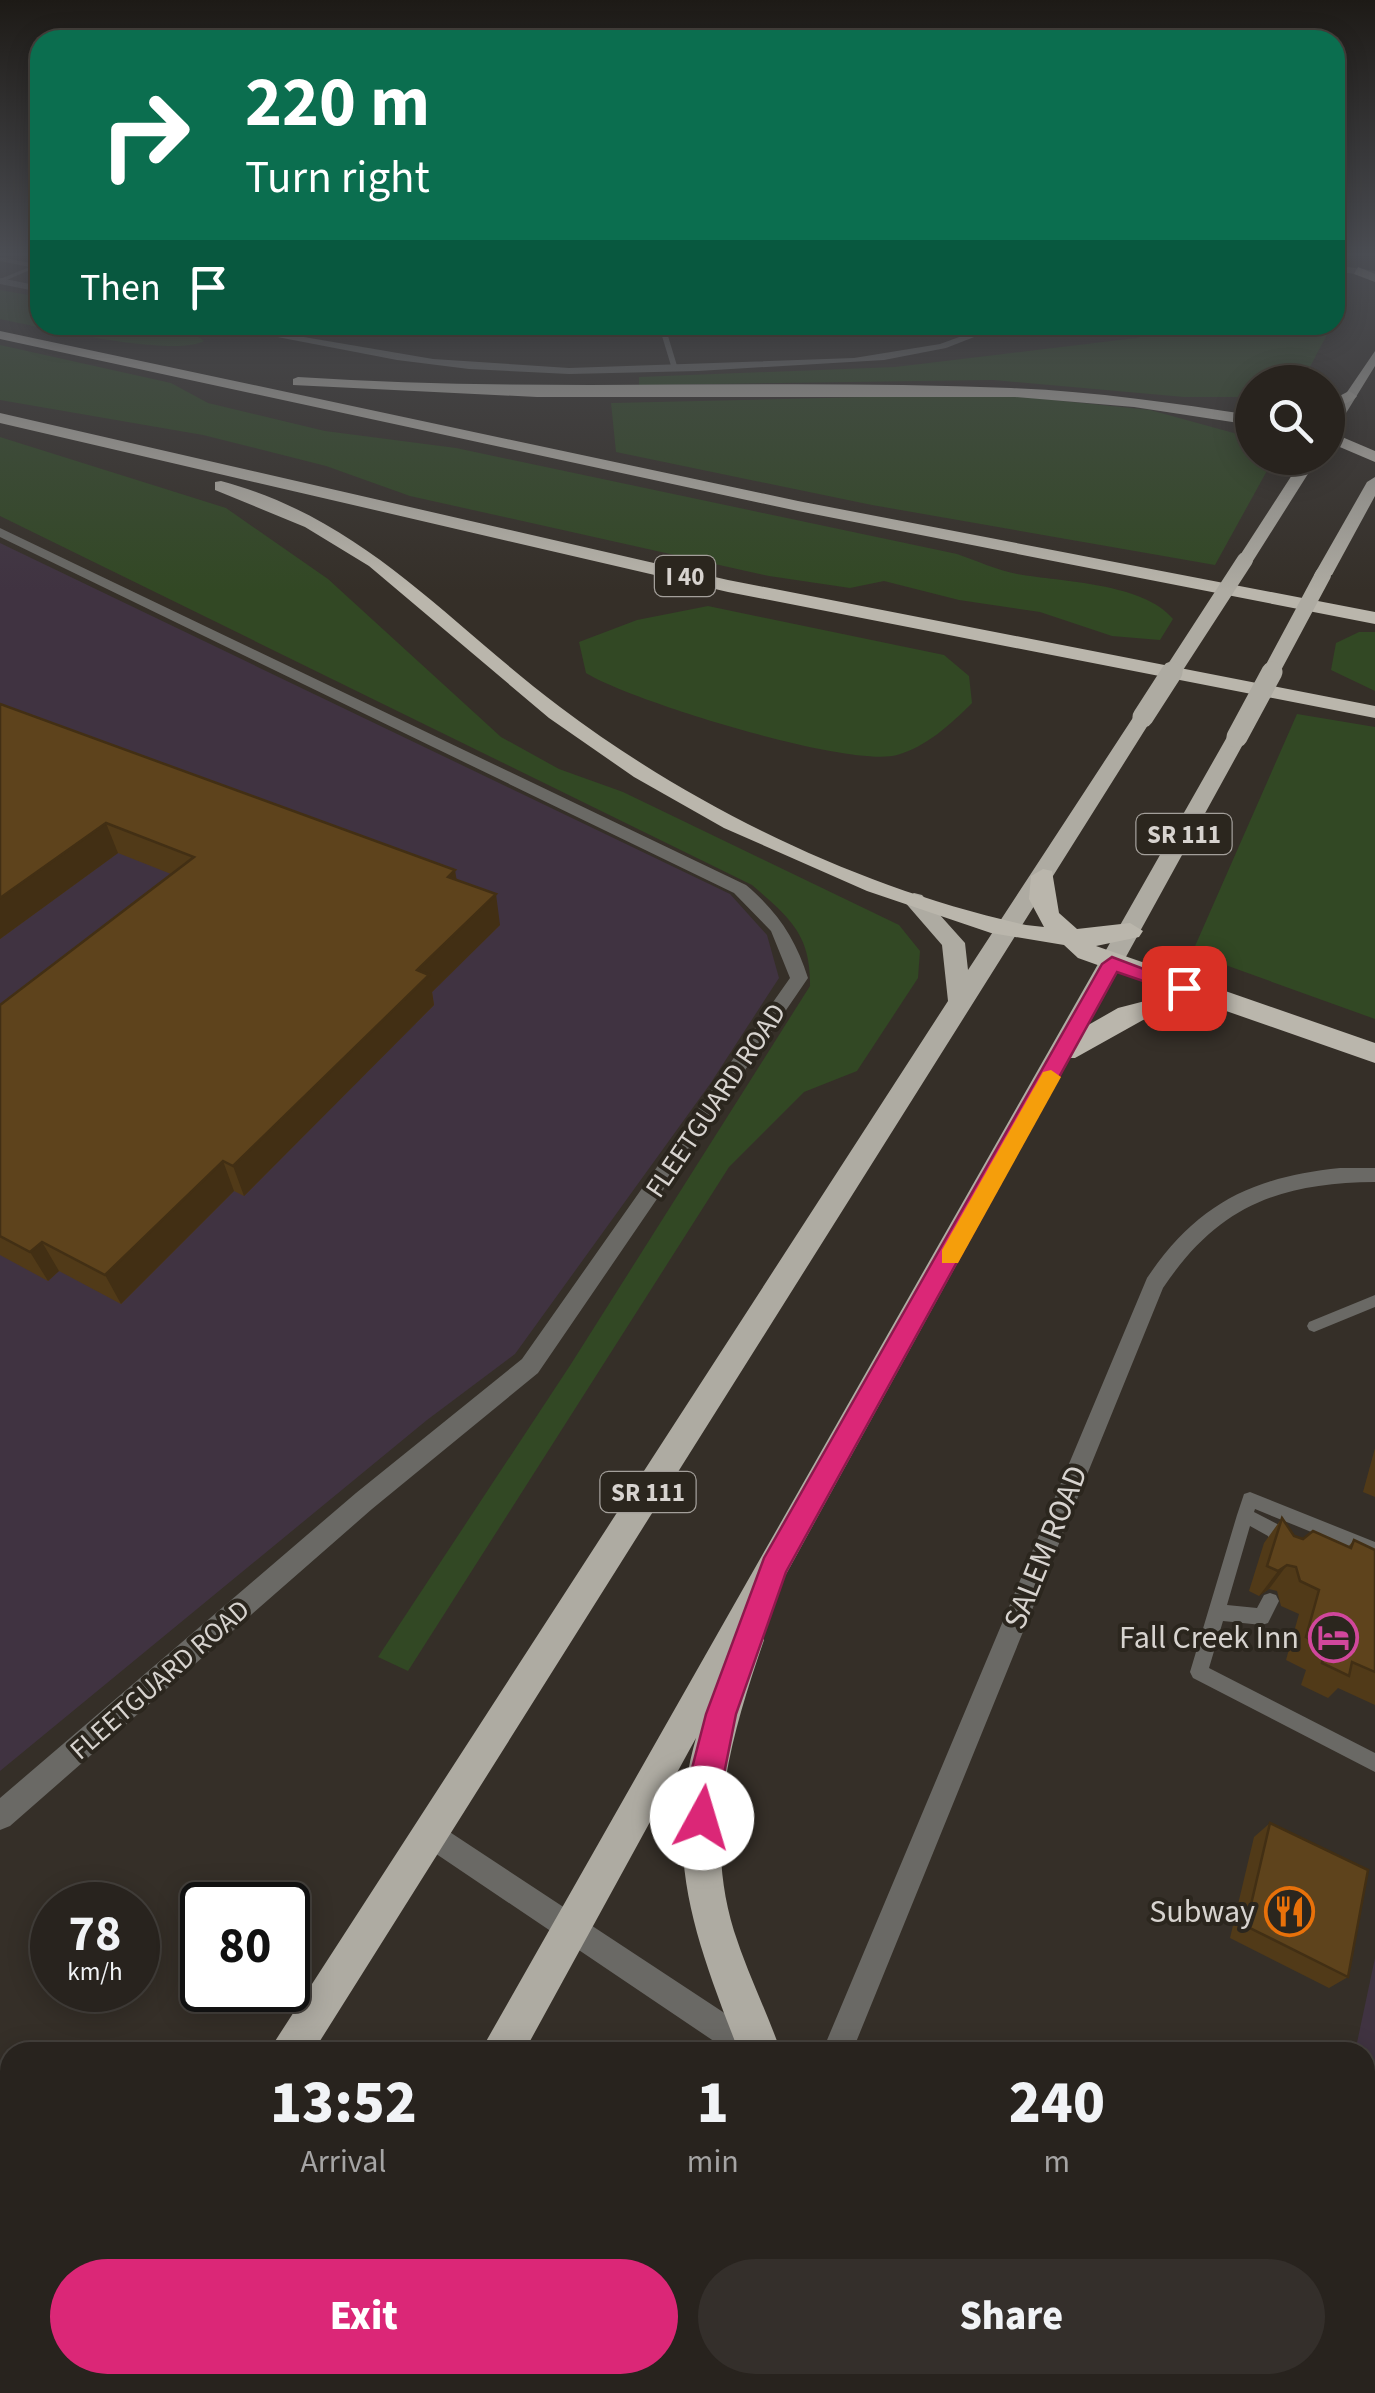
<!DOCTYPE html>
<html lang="en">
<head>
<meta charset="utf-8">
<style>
	:root { --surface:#28231e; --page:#342f2b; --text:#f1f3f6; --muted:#a5a4a4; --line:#44403c; --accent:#db2777 }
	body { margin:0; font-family:"Source Sans 3",sans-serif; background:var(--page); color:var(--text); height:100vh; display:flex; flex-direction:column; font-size:38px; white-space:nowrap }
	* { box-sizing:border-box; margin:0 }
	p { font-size:32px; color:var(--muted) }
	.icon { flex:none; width:55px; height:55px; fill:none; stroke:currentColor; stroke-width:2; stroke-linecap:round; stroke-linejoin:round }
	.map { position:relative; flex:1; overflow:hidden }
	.panel { position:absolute; left:0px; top:2042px; width:1375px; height:352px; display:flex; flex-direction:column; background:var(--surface); border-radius:30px 30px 0 0; box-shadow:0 5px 25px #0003,0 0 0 2px var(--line) }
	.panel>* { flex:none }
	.hud { position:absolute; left:30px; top:30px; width:1315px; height:305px; border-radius:30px; box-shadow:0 5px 25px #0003,0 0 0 2px var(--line); background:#0b6e4f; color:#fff; overflow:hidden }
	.buttons { position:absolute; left:1235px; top:365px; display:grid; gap:20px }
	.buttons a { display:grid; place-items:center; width:110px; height:110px; border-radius:50%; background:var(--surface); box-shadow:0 5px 25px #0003,0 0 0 2px var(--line); font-size:50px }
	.speed { position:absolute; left:30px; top:1882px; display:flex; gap:20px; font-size:50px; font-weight:700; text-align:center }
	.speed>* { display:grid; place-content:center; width:130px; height:130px; border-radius:50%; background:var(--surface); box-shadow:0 5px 25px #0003,0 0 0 2px var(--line); line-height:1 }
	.speed small { font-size:25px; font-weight:400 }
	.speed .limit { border:5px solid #111; border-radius:15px; background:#fff; color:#111 }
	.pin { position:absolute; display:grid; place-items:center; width:85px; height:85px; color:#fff; margin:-42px; border-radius:20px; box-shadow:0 5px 15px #0006 }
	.me { position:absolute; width:110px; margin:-55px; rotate:6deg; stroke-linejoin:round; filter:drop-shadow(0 0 8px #0008) }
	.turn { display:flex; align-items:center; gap:35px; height:210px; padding:0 50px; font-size:45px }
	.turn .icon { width:130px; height:130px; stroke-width:2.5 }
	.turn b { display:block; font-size:70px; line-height:85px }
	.then { display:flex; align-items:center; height:95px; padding:0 50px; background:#0003; gap:20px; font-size:38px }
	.eta { display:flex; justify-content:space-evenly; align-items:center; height:170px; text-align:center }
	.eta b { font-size:60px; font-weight:800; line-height:70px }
	.button { display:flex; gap:20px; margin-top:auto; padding:20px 50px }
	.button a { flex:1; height:115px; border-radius:60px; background:var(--accent); color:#fff; font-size:40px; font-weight:800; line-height:115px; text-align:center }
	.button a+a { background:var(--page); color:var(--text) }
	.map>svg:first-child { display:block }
</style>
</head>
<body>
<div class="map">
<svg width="1375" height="2393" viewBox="0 0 1375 2393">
	<rect width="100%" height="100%" fill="#352f28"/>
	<path fill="#403341" d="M0,543L730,894L767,935L779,978L710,1084L515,1354L427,1420L0,1771Z
		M1375,1958V2393H1281L1283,2385H1365V2052H1355Z
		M751,2385H1180L1192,2393H748Z"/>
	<path fill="#324824" d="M0,290L40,297V325H169L188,329L204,341C174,358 39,327 0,319Z
		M1190,325H1332L1302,382H1252V397H1184L993,380L639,385V377L895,367L1136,338Z
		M0,345L171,383L208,403L325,431L456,448L957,554C977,561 997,570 1017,574C1062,582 1144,583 1173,619L1160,640L1112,636L1040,612L959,600L884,581L850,588L769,576L410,496L326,466L203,435L0,400Z
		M993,394L1150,410L1252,438V458H1274L1215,565L872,505L616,452L611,403Z
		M0,437L226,508L328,579L501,737L559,769L623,792L899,925L920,951L918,978L857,1071L804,1092L729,1167L408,1671L378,1657L571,1364L810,986C811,934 789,917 752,885L0,516Z
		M708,606L944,655L969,676L972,703C951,724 926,747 897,755C848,768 631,701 586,673L579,642L637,620Z
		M1359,632H1375V691L1331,670L1336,643Z
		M1297,714L1375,727V1019L1192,953Z"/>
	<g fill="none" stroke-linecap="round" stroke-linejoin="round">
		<path fill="#6a6965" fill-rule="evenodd" d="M0,257L40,265V269L0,261Z
			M27,268L32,269L0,283V279Z
			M670,325H676L668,336L678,369L675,371L672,369L662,336Z
			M1375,1295V1307L1314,1332L1309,1330L1307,1326L1309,1322Z
			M1250,1492L1375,1542V1558L1255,1509L1254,1512L1281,1526L1288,1546L1286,1551L1280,1554L1274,1551L1268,1536L1250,1526L1227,1605L1257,1608L1264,1595L1270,1593L1276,1595L1279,1601L1268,1623L1262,1625L1223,1621L1209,1668L1375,1753V1772L1193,1678L1190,1672L1237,1515L1244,1494Z
			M1013,2385H1037L1035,2393H1011Z
			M1246,2385H1279L1282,2393H1249Z"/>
		<path fill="#6a6965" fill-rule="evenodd" d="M0,528L746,885C777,911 796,939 808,978L538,1373L372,1509L10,1826L0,1830V1798L356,1493L522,1359L790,978L771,931L734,893L0,537Z
			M1340,1168H1375V1182C1279,1183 1218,1206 1163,1288L852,2052H822L1147,1278C1197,1204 1252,1177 1340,1168Z
			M430,1819L767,2041L771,2052H730L420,1843L416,1833L420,1823Z
			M683,2385H717L714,2393H680Z"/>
		<path fill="#6a6965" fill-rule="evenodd" d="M1335,265L1375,271V277L1335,271Z
			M0,278L40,286V292L0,284Z
			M215,325H234L433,359L569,368L854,358L940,344L992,325H1005L946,348L884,360L698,371L569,374L469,369L397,360Z"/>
		<path fill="#aeaba2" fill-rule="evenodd" d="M1358,267L1375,274V282L1354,274Z
			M1375,351V366L1335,431L1328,435V420Z
			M1303,458H1318L1251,564H1239L1237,560Z
			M1375,477V496L1332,575L1317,579L1314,575L1367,482Z
			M1136,713L1153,717L313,2052H268L948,1001L942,945L903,900L914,893L922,895L965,943L968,970Z
			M1237,731L1247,737L757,1627L764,1640C731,1736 703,1830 734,1931C747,1972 767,2012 781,2052H739C697,1942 662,1858 696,1738L524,2052H480L1227,737Z
			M44,2385H93L89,2393H40Z
			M260,2385H335L331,2393H256Z"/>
		<path fill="#bab6ac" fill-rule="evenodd" d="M0,331L798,501L1375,612V624L798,511L0,339Z
			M298,377C536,393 773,378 1011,388C1092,391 1172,403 1252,415V425L1134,407L1015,397H537L293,385V379Z
			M1349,391L1357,396L1354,399L1328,413V402Z
			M0,413L728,580L1375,706V718L728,592L0,423Z
			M1328,431L1375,451V462L1328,442Z
			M1302,458H1321L1308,466L1302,465Z
			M221,481C364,519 447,622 560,707C694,808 861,889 1026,925L1044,927L1029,899L1031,876L1043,869L1052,871L1059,913L1077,929L1130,923L1143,931L1139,937L1096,946L1375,1043V1063L1209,1005L1152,1015L1075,1058H1055L1051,1051L1055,1044L1118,1008L1176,993L1078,958L1064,945L991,933L867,891L724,828L634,777L549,718L369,566L305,527L215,490V482Z"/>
		<path stroke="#aeaba2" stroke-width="16" d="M1171,674L1245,560
			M1270,674L1323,575"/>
		<path stroke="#aeaba2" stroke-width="21" d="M1143,717L1172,672
			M1237,737L1272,672"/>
	</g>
	<path fill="#513a18" d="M0,704L457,880L500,925L432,992L434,1005L244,1196L234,1191L121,1304L59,1271L48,1281L0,1255V1005L171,874L118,853L0,939Z
		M1375,1448V1497L1363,1492Z
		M1282,1518L1294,1536L1348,1547L1354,1540L1375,1550V1705L1338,1688L1328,1698L1301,1685L1306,1670L1286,1660L1299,1614L1281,1606L1277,1591L1269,1589L1259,1596L1249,1591L1264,1543Z
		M1270,1823L1348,1977L1329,1988L1230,1938L1254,1837Z"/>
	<path fill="#422f14" d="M106,823L118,853L0,939V898Z
		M455,870L460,900L448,877Z
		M496,894L500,925L432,992L434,1005L244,1196L233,1166L417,970Z
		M223,1161L234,1191L121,1304L105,1275Z
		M42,1242L59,1271L48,1281L30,1252Z
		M1287,1565L1269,1589L1259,1596L1278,1571Z"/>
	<path fill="#5e431c" stroke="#422f14" stroke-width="2.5" d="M0,704L455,870L448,877L496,894L417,970L429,975L233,1166L223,1161L105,1275L42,1242L30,1252L0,1236V1005L194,857L106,823L0,898Z
		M1282,1518L1294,1536L1303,1539L1313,1531L1351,1548L1354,1540L1375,1550V1672L1352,1662L1349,1676L1322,1663L1326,1647L1306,1637L1319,1590L1300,1581L1296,1567L1287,1565L1278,1571L1267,1566Z
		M1270,1823L1368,1870L1348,1977L1246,1926Z"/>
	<linearGradient id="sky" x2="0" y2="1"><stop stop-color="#1d1a16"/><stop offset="0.43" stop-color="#4b4d53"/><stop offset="1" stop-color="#4b4d53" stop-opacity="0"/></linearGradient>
	<rect width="1375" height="591" fill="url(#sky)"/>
	<path fill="#db2777" stroke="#8e194d" stroke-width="2.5" d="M1112,957L1194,988L1184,995L1117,972L786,1572L736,1714L713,1829L702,1834L691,1829L686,1818L689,1780L706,1714L764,1558L1102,964Z"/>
	<path fill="#f59e0b" d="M1051,1070L1061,1077L958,1263H942V1250L1043,1072Z"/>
	<defs>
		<symbol id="hotel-ring" viewBox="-11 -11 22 22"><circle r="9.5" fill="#2b261e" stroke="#d1479c" stroke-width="1.5"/><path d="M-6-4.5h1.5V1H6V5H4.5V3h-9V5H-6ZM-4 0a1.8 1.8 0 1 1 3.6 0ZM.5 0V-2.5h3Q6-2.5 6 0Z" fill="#d1479c"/></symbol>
		<symbol id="restaurant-ring" viewBox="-11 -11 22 22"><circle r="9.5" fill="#2b261e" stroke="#e8710a" stroke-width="1.5"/><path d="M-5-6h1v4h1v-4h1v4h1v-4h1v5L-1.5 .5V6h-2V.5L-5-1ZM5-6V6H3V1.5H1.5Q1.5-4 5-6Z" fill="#e8710a"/></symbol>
	</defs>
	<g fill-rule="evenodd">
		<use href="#hotel-ring" x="1306" y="1610" width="55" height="55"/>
		<use href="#restaurant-ring" x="1262" y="1884" width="55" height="55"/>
	</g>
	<g text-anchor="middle" stroke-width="8" stroke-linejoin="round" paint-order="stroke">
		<g fill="#2b261e" stroke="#a39f9a" stroke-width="2.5">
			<rect x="655" y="556" width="60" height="40" rx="8"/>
			<rect x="1136.5" y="814" width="95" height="40" rx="8"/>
			<rect x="600.5" y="1472" width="95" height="40" rx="8"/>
		</g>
		<g font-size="25" font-weight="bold" fill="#d7d3cf">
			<text x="685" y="585">I 40</text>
			<text x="1184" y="843">SR 111</text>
			<text x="648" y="1501">SR 111</text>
		</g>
		<g font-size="28" fill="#d7d3cf" stroke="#2b261e">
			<text transform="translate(715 1100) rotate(-56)" y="10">FLEETGUARD ROAD</text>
			<text transform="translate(159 1679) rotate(-41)" y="10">FLEETGUARD ROAD</text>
		</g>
		<g font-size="32" fill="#d7d3cf" stroke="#2b261e">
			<text transform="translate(1045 1547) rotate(-68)" y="11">SALEM ROAD</text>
		</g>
		<g font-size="32" fill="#d7d3cf" stroke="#2b261e" text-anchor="end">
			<text x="1299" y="1648">Fall Creek Inn</text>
			<text x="1255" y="1922">Subway</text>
		</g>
	</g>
</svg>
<div class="buttons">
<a><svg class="icon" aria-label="search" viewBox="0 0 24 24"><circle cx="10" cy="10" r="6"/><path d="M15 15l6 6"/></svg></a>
</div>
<div class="speed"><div>78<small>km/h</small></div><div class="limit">80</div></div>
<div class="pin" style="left:1184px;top:988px;background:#d93025"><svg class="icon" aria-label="arrive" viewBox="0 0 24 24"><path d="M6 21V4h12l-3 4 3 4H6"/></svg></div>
<svg class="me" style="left:702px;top:1818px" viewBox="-20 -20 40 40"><circle r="19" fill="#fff"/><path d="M0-13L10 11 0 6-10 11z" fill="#db2777"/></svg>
<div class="hud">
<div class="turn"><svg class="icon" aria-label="right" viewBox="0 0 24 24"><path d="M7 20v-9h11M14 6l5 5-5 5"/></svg><div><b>220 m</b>Turn right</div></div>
<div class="then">Then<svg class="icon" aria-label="arrive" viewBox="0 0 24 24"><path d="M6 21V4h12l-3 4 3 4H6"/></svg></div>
</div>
<section class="panel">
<div class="eta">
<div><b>13:52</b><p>Arrival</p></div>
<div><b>1</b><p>min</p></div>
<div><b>240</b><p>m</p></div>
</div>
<div class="button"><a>Exit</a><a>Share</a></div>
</section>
</div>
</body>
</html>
